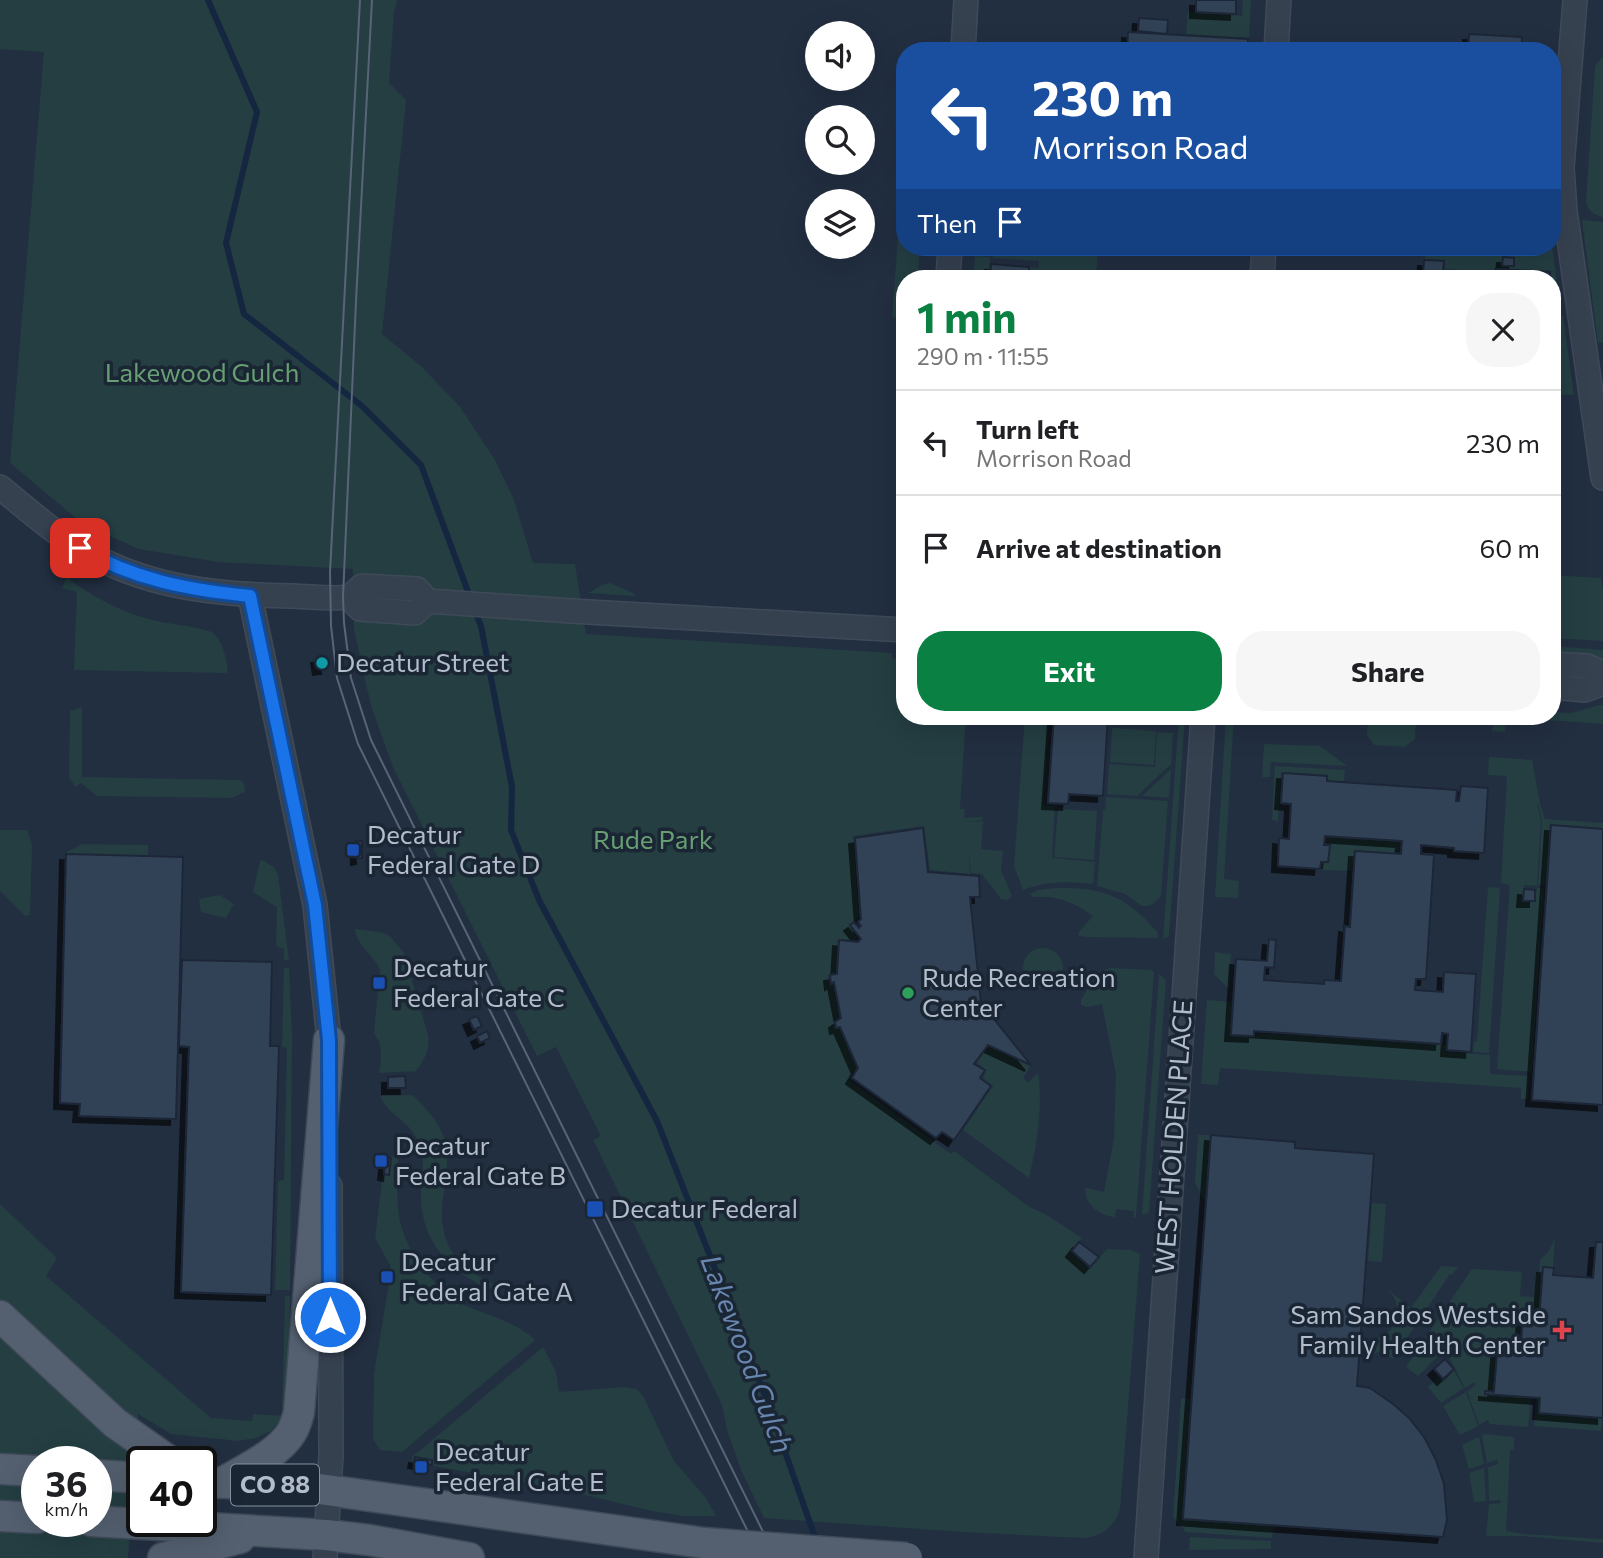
<!DOCTYPE html>
<html lang="en">
<head>
<meta charset="utf-8">
<style>
	:root { --surface:#fff; --page:#f6f6f6; --text:#202124; --muted:#757577; --line:#e0e0e0; --accent:#0b8043 }
	body { margin:0; font-family:Commissioner,sans-serif; background:var(--page); color:var(--text); height:100vh; display:flex; flex-direction:column; font-size:26px; white-space:nowrap }
	* { box-sizing:border-box; margin:0 }
	p { font-size:23px; color:var(--muted) }
	.icon { flex:none; width:38px; height:38px; fill:none; stroke:currentColor; stroke-width:2; stroke-linecap:round; stroke-linejoin:round }
	.map { position:relative; flex:1; overflow:hidden }
	.drawer { position:absolute; left:896px; top:270px; width:665px; height:455px; display:flex; flex-direction:column; background:var(--surface); border-radius:28px; box-shadow:0 7px 28px #0002 }
	.drawer>* { flex:none }
	.top-card { position:absolute; left:896px; top:42px; width:665px; height:214px; border-radius:28px; box-shadow:0 7px 28px #0002; background:#1a4fa0; color:#fff; overflow:hidden }
	.tools { position:absolute; left:805px; top:21px; display:grid; gap:14px }
	.tools a { display:grid; place-items:center; width:70px; height:70px; border-radius:50%; background:var(--surface); box-shadow:0 7px 28px #0002; font-size:35px }
	.speed { position:absolute; left:21px; top:1446px; display:flex; gap:14px; font-size:35px; font-weight:700; text-align:center }
	.speed>* { display:grid; place-content:center; width:91px; height:91px; border-radius:50%; background:var(--surface); box-shadow:0 7px 28px #0002; line-height:1 }
	.speed small { font-size:18px; font-weight:400 }
	.speed .limit { border:4px solid #111; border-radius:10px; background:#fff; color:#111 }
	.pin { position:absolute; display:grid; place-items:center; width:60px; height:60px; color:#fff; margin:-30px; border-radius:14px; box-shadow:0 4px 10px #0006 }
	.me { position:absolute; width:77px; margin:-38px; rotate:0deg; stroke-linejoin:round; filter:drop-shadow(0 0 5px #0008) }
	.turn { display:flex; align-items:center; gap:24px; height:147px; padding:0 21px; font-size:32px }
	.turn .icon { width:91px; height:91px; stroke-width:2.5 }
	.turn b { display:block; font-size:49px; line-height:60px }
	.then { display:flex; align-items:center; height:66px; padding:0 21px; background:#0003; gap:14px; font-size:26px }
	.round { display:grid; place-items:center; flex:none; width:74px; height:74px; border-radius:28px; background:var(--page) }
	.summary { display:flex; align-items:center; justify-content:space-between; height:119px; padding:0 21px }
	h1 { font-size:42px; font-weight:700; line-height:52px; color:var(--accent) }
	.action { display:flex; gap:14px; margin-top:auto; padding:14px 21px }
	.action a { flex:1; height:80px; border-radius:28px; background:var(--accent); color:#fff; font-size:28px; font-weight:700; line-height:80px; text-align:center }
	.action a+a { background:var(--page); color:var(--text) }
	ul { padding:0; list-style:none }
	li { display:flex; align-items:center; gap:21px; height:105px; padding:0 21px; border-top:2px solid var(--line) }
	li div { flex:1 }
	li b { display:block; font-size:26px }
	li em { font-style:normal }
	.map>svg:first-child { display:block }
</style>
</head>
<body>
<div class="map">
<svg width="1603" height="1558" viewBox="0 0 1603 1558">
	<defs>
		<filter id="shadow"><feDropShadow dx="-6" dy="6" stdDeviation="0" flood-color="#0009"/></filter>
	</defs>
	<rect width="100%" height="100%" fill="#222f41"/>
	<path fill="#243e42" fill-rule="evenodd" d="M0,0H397L394,12L389,83L406,100L382,334L422,367L460,407L495,460L514,500L533,563L575,564L586,634L892,653V658L905,663V716H966L960,809H965L964,818L983,817L982,820L966,822L983,821L981,849L1003,851L1001,870L1012,896L1007,900L1001,899L982,874L971,873L969,851L970,874L930,870L924,826L853,836L859,917L849,926L858,939L857,940L838,939L836,973L828,975L829,984H833L839,1018L834,1020L835,1030L839,1029L857,1068L849,1080L951,1154L954,1151L1028,1206L1045,1214L1082,1238L1070,1252L1090,1268L1107,1249L1131,1250L1140,1254L1120,1509C1114,1527 1103,1536 1084,1538L963,1532L764,1518L741,1470L727,1430L722,1405L593,1140L601,1136L556,1047L537,1056L393,767L372,709L363,672L354,629L353,569L218,562L139,549L83,524L10,463L44,52L0,49Z
		M1243,0H1251L1249,38L1186,34L1188,12L1242,16Z
		M1603,57V217C1594,215 1589,211 1586,202L1595,67L1597,63Z
		M905,146V247H920L918,278H905V318L892,317Z
		M1582,220L1603,222V342L1598,343Z
		M1552,246L1560,303H1552V278H1551V271L1495,268L1494,272L1445,269V260L1425,259L1426,247Z
		M994,247H1098L1096,278H1029L1030,267L1039,268V261L993,258Z
		M975,256L990,257L989,278H973Z
		M1552,316H1563L1574,395L1552,394V348L1555,347V331H1552Z
		M1552,575L1601,578L1603,589V641L1552,638Z
		M67,578C95,598 124,614 157,621C176,625 194,626 212,632C224,643 225,655 228,670L226,673L74,670L77,592L62,588Z
		M610,583L635,594V596L588,593L602,585Z
		M1552,646L1603,650V661L1552,657Z
		M1600,705H1603V724L1507,717L1505,732L1492,731L1494,716H1552V712L1571,713Z
		M82,707V777L240,780L244,783L245,792L232,798L97,796L81,783L76,787L69,778L70,711Z
		M1025,716H1049L1043,805L1055,806L1052,858L1095,862L1093,884C1068,881 1047,881 1023,890L1014,866Z
		M1179,716H1185L1169,936L1163,939Z
		M1226,716H1234L1224,879L1239,881L1238,898L1215,897Z
		M1368,716H1416L1415,739L1404,747L1374,745L1367,735Z
		M1112,728L1156,731L1154,765L1110,762Z
		M1157,732L1173,733L1171,764L1137,796L1107,794L1109,764L1155,767Z
		M1264,744L1320,746L1347,766L1271,762L1270,777H1262Z
		M1489,757L1532,760L1540,804L1545,819L1603,823V828L1550,825L1546,886L1538,885L1542,821L1538,804H1537L1541,821L1537,886L1524,885L1522,901L1535,902L1537,888H1544L1532,1072L1497,1069L1510,885L1501,883L1507,776L1488,775Z
		M1275,766L1345,770L1344,782L1328,781V775L1281,772L1278,821L1272,820Z
		M1171,769L1169,798L1142,796Z
		M1106,797L1168,801L1161,896L1153,904L1148,906H1142L1125,894L1097,886L1103,810H1105Z
		M1058,809L1097,811L1094,860L1054,857Z
		M0,830H27L32,845L30,915L25,916L0,891Z
		M1327,837L1400,842V853L1354,850L1352,871L1322,870V863H1329L1330,843L1327,842Z
		M82,844L148,845V856L67,854V852Z
		M262,860L274,867L278,875L289,961L284,960V949L276,946L277,907L253,892L260,861Z
		M1488,887L1500,888L1489,1053L1473,1052L1474,1042L1477,1041Z
		M1055,888C1103,887 1127,896 1158,933V938L1087,937L1079,936L1078,933L1093,916C1074,902 1056,895 1032,897L1030,894L1038,890Z
		M220,895L234,904L226,918L201,912L199,899Z
		M355,929L380,932L390,936L404,953L428,1035C430,1051 424,1061 414,1073L412,1071L379,1073C381,1060 384,1044 374,1034L380,970C374,955 356,945 355,929Z
		M1023 968a20 20 0 1 1 40 0a20 20 0 1 1-40 0Z
		M1215,952L1231,954L1229,989L1214,974Z
		M284,968H289L292,1036L290,1290H275L278,1181L284,1180L287,1048L282,1047Z
		M1110,968L1151,970L1154,972L1136,1217H1134V1211L1116,1209L1115,1217C1100,1216 1085,1205 1085,1189L1087,1188L1104,1192L1114,1138L1116,1074L1102,1004L1087,1007L1081,1005V1000L1098,972Z
		M1159,974L1166,980L1149,1212L1142,1215Z
		M1207,1000L1232,1002L1230,1036L1256,1037L1257,1033L1446,1045V1052L1490,1055V1074L1529,1076L1528,1099H1521V1088L1220,1068L1218,1085L1201,1084Z
		M988,1047L1030,1066L1023,1078L1028,1083L1038,1073C1043,1108 1037,1144 1029,1178L963,1130L993,1086L983,1078L986,1070L977,1063Z
		M413,1095C425,1108 439,1121 444,1138C450,1158 446,1178 443,1198C437,1245 457,1268 498,1286L496,1291C455,1277 423,1246 421,1200C420,1183 426,1162 420,1146C412,1121 389,1117 380,1096Z
		M1198,1135H1210L1205,1202L1195,1183Z
		M385,1156L398,1157C397,1179 396,1200 400,1221C408,1256 436,1292 469,1307C492,1317 516,1322 535,1340L402,1452L380,1450L373,1439L374,1374L391,1271L390,1265L375,1238Z
		M1372,1203L1386,1204L1382,1262L1368,1261Z
		M0,1204L57,1258L46,1276L211,1418L252,1421L253,1414L283,1416L271,1431L256,1438L238,1441L171,1434L138,1414L128,1558H0ZM37,1461H96V1521H37Z
		M1555,1238L1553,1268L1542,1267L1538,1320L1527,1319V1314H1522L1519,1341L1488,1339V1343H1496L1493,1391L1485,1390L1484,1394L1531,1398L1528,1427L1490,1424L1488,1420L1479,1425L1467,1391L1476,1385L1474,1382L1465,1388L1447,1353L1455,1345L1452,1342L1445,1350L1429,1332L1472,1269L1522,1272L1520,1296L1534,1297L1536,1274H1539L1540,1260L1549,1251Z
		M1441,1266L1458,1267L1452,1275L1450,1274L1393,1359L1381,1351L1365,1358L1367,1341C1396,1337 1409,1309 1386,1288L1411,1308Z
		M285,1296H290L289,1394L282,1415Z
		M1428,1334L1443,1351L1418,1376L1406,1367Z
		M543,1347L556,1372L559,1392L625,1387L637,1389L643,1396L674,1461L706,1498L716,1516H684L652,1511L564,1490L412,1462V1457Z
		M1454,1371L1464,1388L1441,1403L1428,1387L1439,1377L1444,1381Z
		M1466,1392L1478,1426L1460,1435L1443,1406Z
		M1181,1398L1190,1399L1182,1519L1273,1526L1272,1538L1186,1532L1173,1517Z
		M1536,1399H1539L1538,1414L1602,1419L1601,1431L1534,1426Z
		M1485,1434L1514,1437V1449L1510,1450L1506,1531L1524,1534L1603,1539V1543L1522,1536H1486L1489,1504L1501,1503L1500,1500L1489,1501L1488,1467L1498,1464L1497,1460L1487,1463L1482,1436Z
		M1479,1437L1484,1464L1469,1469L1462,1445Z
		M1484,1468L1486,1501L1474,1502L1469,1473Z
		M1190,1537L1271,1541V1549L1189,1550Z"/>
	<g fill="none" stroke-linecap="round" stroke-linejoin="round">
		<path stroke="#142640" stroke-width="6" d="M208,0L257,112L226,243L244,314L362,406L421,465L470,597
			M475,611L481,626L512,787L511,830L539,900L657,1121L769,1406L817,1543"/>
	</g>
	<path fill="#334357" stroke="#1d2837" stroke-width="2" filter="url(#shadow)" d="M1196,0H1236V14L1196,12Z
		M1139,18L1168,20L1167,34L1138,31Z
		M1128,32L1248,39L1247,51H1127Z
		M1469,34L1522,37L1521,51H1468Z
		M1503,257L1514,258V266H1502Z
		M1424,260L1444,261L1443,271H1450V278H1423Z
		M991,264L1029,267V278H990Z
		M1497,269L1550,272L1549,278H1496Z
		M325,656L327,668L319,669L317,657Z
		M1054,716H1108L1103,796L1069,794L1068,804L1048,803Z
		M1283,773L1327,776V781L1457,790L1456,801H1459L1461,786L1488,788L1484,853L1454,851V848L1421,845V854L1434,855L1426,979H1416L1415,990L1443,992L1444,972L1476,974L1471,1052L1447,1050L1448,1034L1442,1033L1441,1044L1254,1031V1036L1231,1035L1236,959L1267,961L1269,939L1276,940L1274,968L1265,967L1264,980L1324,984V980L1341,981L1345,926L1350,927L1355,851L1401,854L1402,841L1325,836L1324,845H1330L1328,862H1321L1320,869L1278,866L1279,838L1289,839L1291,804L1281,803Z
		M1551,825L1603,829V1105L1532,1100Z
		M923,828L928,872L979,876L980,897H970L981,1003L1031,1065L988,1045L974,1064L985,1070L980,1078L991,1086L954,1140L942,1132L936,1138L852,1078L858,1068L840,1027L836,1028L835,1022L841,1018L834,982L831,984L830,975L837,974L839,940L858,942L861,939L850,925L854,922L859,928L861,926L858,922L861,919L855,838Z
		M356,841H362V858L357,859Z
		M66,854L183,857L176,1119L79,1116L80,1104L60,1103Z
		M1524,889L1535,890V901H1523Z
		M182,960L272,962L270,1046H279L271,1295L181,1292L189,1047L179,1046Z
		M477,1016L482,1026L474,1030L469,1019Z
		M487,1031L490,1038L480,1043L477,1036Z
		M405,1076L406,1088H388V1077Z
		M1211,1135L1295,1142V1148L1374,1154L1357,1386L1370,1388L1393,1404L1409,1418L1424,1437L1436,1460L1444,1484L1447,1520L1443,1537L1183,1519Z
		M386,1157L391,1158L389,1175L384,1174Z
		M1079,1242L1099,1257L1090,1267L1072,1251Z
		M1596,1242H1603V1418L1539,1413L1540,1398L1485,1394V1391L1494,1392L1498,1342L1489,1341L1490,1340L1521,1342L1523,1314L1526,1315V1320L1539,1321L1543,1267L1554,1268L1553,1275L1593,1278Z
		M1445,1359L1454,1369L1443,1379L1434,1369Z
		M415,1457L432,1460V1465L414,1462Z"/>
	<g fill="none" stroke-linecap="round" stroke-linejoin="round">
		<defs>
			<path id="minor" d="M1575,0L1562,168L1565,211L1603,478
				M963,51L966,0
				M1276,51L1279,0
				M948,278L950,247
				M1262,278L1264,247
				M0,487C30,512 60,538 94,556C155,589 224,595 291,596C303,596 341,600 349,596C354,594 358,589 362,586L417,589L428,601L571,611L905,630
				M250,596L315,905L329,1040V1054
				M348,597L360,609L415,613L428,601
				M1552,664L1587,666L1603,673
				M1552,687L1585,690L1603,683
				M325,1558L331,1455L330,1186
				M1146,1558L1203,716"/>
			<path id="major" d="M0,1316L115,1423L169,1461
				M0,1469L37,1471
				M96,1475L142,1478
				M201,1482L298,1486L704,1543
				M222,1483C243,1470 277,1455 291,1433C295,1427 297,1420 299,1412L329,1040
				M0,1516L37,1518
				M91,1521L326,1535L369,1540L469,1558
				M163,1558L240,1538"/>
		</defs>
		<use href="#minor" stroke="#3f4a59" stroke-width="26"/>
		<use href="#major" stroke="#3f4a59" stroke-width="33"/>
		<use href="#minor" stroke="#364150" stroke-width="23"/>
		<use href="#major" stroke="#546070" stroke-width="30"/>
		<path stroke="#586578" stroke-width="2" d="M360,0L330,572L331,626L337,678L358,744L761,1558
			M372,0L356,301L343,597L344,623L351,678L371,740L776,1558"/>
		<defs>
			<path id="major-bridge" d="M704,1543L907,1558"/>
		</defs>
		<use href="#major-bridge" stroke="#3f4a59" stroke-width="33" stroke-linecap="butt"/>
		<use href="#major-bridge" stroke="#546070" stroke-width="30"/>
	</g>
	<g fill="none" stroke-linecap="round" stroke-linejoin="round">
		<defs>
			<path id="route" d="M80,548C133,580 190,590 250,596L315,905L329,1040L330,1317"/>
		</defs>
		<use href="#route" stroke="#114b97" stroke-width="18"/>
		<use href="#route" stroke="#1a73e8" stroke-width="12"/>
	</g>
	<circle fill="#0f9aa8" stroke="#1b2635" stroke-width="2.5" cx="322" cy="663" r="7"/>
	<g fill="#1a4fb4" stroke="#1b2635" stroke-width="2.5">
		<rect x="346" y="843" width="14" height="14" rx="3.5"/>
		<rect x="372" y="976" width="14" height="14" rx="3.5"/>
		<rect x="374" y="1154" width="14" height="14" rx="3.5"/>
		<rect x="586" y="1200" width="18" height="18" rx="3.5"/>
		<rect x="380" y="1270" width="14" height="14" rx="3.5"/>
		<rect x="414" y="1460" width="14" height="14" rx="3.5"/>
	</g>
	<circle fill="#2e9e5b" stroke="#1b2635" stroke-width="2.5" cx="908" cy="993" r="7"/>
	<path fill="#e0444e" stroke="#1b2635" stroke-width="2.5" d="M1558.5 1319.5h7v7h7v7h-7v7h-7v-7h-7v-7h7z"/>
	<g text-anchor="middle" stroke-width="7" stroke-linejoin="round" paint-order="stroke">
		<rect fill="#1b2635" stroke="#858f9e" stroke-width="2" x="231" y="1464.5" width="88" height="41" rx="5"/>
		<g font-size="24" font-weight="bold" fill="#b2bccb">
			<text x="275" y="1493">CO 88</text>
		</g>
		<g font-size="26" fill="#679f73" stroke="#1b2635">
			<text x="202" y="382">Lakewood Gulch</text>
			<text x="653" y="849">Rude Park</text>
		</g>
		<g font-size="26" fill="#b2bccb" stroke="#1b2635" text-anchor="start">
			<text x="336" y="672">Decatur Street</text>
			<text x="367" y="844">Decatur<tspan x="367" dy="30">Federal Gate D</tspan></text>
			<text x="393" y="977">Decatur<tspan x="393" dy="30">Federal Gate C</tspan></text>
			<text x="922" y="987">Rude Recreation<tspan x="922" dy="30">Center</tspan></text>
			<text x="395" y="1155">Decatur<tspan x="395" dy="30">Federal Gate B</tspan></text>
			<text x="611" y="1218">Decatur Federal</text>
			<text x="401" y="1271">Decatur<tspan x="401" dy="30">Federal Gate A</tspan></text>
			<text x="1546" y="1324" text-anchor="end">Sam Sandos Westside<tspan x="1546" dy="30">Family Health Center</tspan></text>
			<text x="435" y="1461">Decatur<tspan x="435" dy="30">Federal Gate E</tspan></text>
		</g>
		<g font-size="26" fill="#b2bccb" stroke="#1b2635">
			<text transform="translate(1174 1137) rotate(-86)" y="9">WEST HOLDEN PLACE</text>
		</g>
		<g font-size="28" font-style="italic" fill="#6886ae" stroke="#1b2635">
			<text transform="translate(747 1354) rotate(69)" y="10">Lakewood Gulch</text>
		</g>
	</g>
</svg>
<div class="tools">
<a><svg class="icon" aria-label="sound" viewBox="0 0 24 24"><path d="M4 9h4l5-4v14l-5-4H4zM17 9q2 3 0 6"/></svg></a>
<a><svg class="icon" aria-label="search" viewBox="0 0 24 24"><circle cx="10" cy="10" r="6"/><path d="M15 15l6 6"/></svg></a>
<a><svg class="icon" aria-label="layers" viewBox="0 0 24 24"><path d="M12 4l9 5-9 5-9-5zM3 14l9 5 9-5"/></svg></a>
</div>
<div class="speed"><div>36<small>km/h</small></div><div class="limit">40</div></div>
<div class="pin" style="left:80px;top:548px;background:#d93025"><svg class="icon" aria-label="arrive" viewBox="0 0 24 24"><path d="M6 21V4h12l-3 4 3 4H6"/></svg></div>
<svg class="me" style="left:330px;top:1317px" viewBox="-20 -20 40 40"><circle r="17" fill="#1a73e8" stroke="#fff" stroke-width="3"/><path d="M0-11L8 9 0 5-8 9z" fill="#fff"/></svg>
<div class="top-card">
<div class="turn"><svg class="icon" aria-label="left" viewBox="0 0 24 24"><path d="M17 20v-9H6M10 6l-5 5 5 5"/></svg><div><b>230 m</b>Morrison Road</div></div>
<div class="then">Then<svg class="icon" aria-label="arrive" viewBox="0 0 24 24"><path d="M6 21V4h12l-3 4 3 4H6"/></svg></div>
</div>
<section class="drawer">
<div class="summary"><div><h1>1 min</h1><p>290 m · 11:55</p></div><a class="round"><svg class="icon" aria-label="close" viewBox="0 0 24 24"><path d="M6 6l12 12M18 6L6 18"/></svg></a></div>
<ul>
<li><svg class="icon" aria-label="left" viewBox="0 0 24 24"><path d="M17 20v-9H6M10 6l-5 5 5 5"/></svg><div><b>Turn left</b><p>Morrison Road</p></div><em>230 m</em></li>
<li><svg class="icon" aria-label="arrive" viewBox="0 0 24 24"><path d="M6 21V4h12l-3 4 3 4H6"/></svg><div><b>Arrive at destination</b></div><em>60 m</em></li>
</ul>
<div class="action"><a>Exit</a><a>Share</a></div>
</section>
</div>
</body>
</html>
